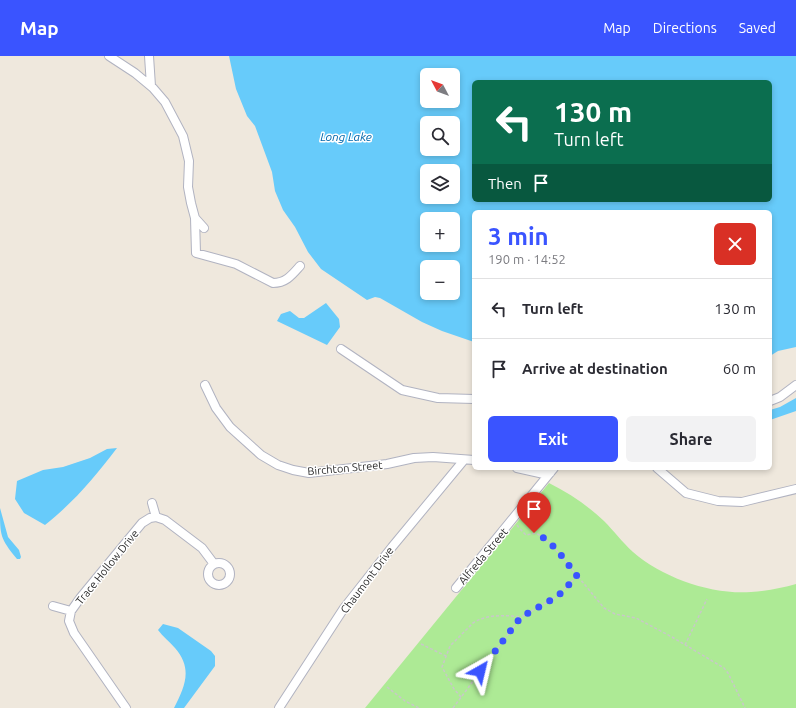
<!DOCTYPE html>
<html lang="en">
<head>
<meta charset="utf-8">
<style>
	:root { --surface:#fff; --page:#f2f2f3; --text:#2b2b33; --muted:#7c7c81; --line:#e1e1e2; --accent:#3a54ff }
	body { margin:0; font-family:Ubuntu,sans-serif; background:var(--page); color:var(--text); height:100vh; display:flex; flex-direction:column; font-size:15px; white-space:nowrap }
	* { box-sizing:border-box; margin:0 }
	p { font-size:13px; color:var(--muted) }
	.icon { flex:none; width:22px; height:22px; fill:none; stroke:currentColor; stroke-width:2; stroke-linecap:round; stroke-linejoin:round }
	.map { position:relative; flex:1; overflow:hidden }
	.details { position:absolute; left:472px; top:154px; width:300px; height:260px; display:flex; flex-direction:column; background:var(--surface); border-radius:6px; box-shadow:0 2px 6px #0003 }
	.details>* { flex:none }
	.guide { position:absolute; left:472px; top:24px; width:300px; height:122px; border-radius:6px; box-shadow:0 2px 6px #0003; background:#0b6e4f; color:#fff; overflow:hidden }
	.needle { width:26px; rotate:311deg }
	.controls { position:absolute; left:420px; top:12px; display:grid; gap:8px }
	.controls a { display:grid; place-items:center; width:40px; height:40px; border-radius:6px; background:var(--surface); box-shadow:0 2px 6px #0003; font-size:20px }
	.pin { position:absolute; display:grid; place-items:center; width:34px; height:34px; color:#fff; margin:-41px -17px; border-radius:50% 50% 50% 0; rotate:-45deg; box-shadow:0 0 4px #0007 }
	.pin .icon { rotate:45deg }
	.me { position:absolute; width:44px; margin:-22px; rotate:37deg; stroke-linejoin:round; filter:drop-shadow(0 0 3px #0008) }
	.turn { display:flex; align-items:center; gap:14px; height:84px; padding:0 16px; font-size:18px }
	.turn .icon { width:52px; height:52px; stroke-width:2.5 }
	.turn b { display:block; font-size:28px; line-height:34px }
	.then { display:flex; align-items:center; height:38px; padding:0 16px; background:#0003; gap:8px; font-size:15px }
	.round { display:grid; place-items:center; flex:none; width:42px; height:42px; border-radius:6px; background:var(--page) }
	.headline { display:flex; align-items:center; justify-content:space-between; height:68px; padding:0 16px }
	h1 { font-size:24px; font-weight:700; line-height:30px; color:var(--accent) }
	.button { display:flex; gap:8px; margin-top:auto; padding:8px 16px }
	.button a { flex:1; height:46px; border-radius:6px; background:var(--accent); color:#fff; font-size:16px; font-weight:700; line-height:46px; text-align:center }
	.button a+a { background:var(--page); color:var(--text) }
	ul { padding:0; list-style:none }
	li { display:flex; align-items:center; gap:12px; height:60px; padding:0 16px; border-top:1px solid var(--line) }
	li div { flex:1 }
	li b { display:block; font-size:15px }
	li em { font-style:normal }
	header { display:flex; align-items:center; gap:24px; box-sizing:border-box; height:56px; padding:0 20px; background:var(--accent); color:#fff }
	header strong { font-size:19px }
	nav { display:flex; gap:22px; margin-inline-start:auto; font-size:14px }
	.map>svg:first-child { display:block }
</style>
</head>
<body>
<header>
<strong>Map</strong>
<nav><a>Map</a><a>Directions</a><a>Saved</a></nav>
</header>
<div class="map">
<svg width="796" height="652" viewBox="0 0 796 652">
	<rect width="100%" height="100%" fill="#efe8dd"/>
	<path fill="#adea95" d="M549,427C569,437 587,449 604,465C614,475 622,486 633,496C663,522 712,539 751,536C766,535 782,532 796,528V652H365Z"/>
	<path fill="#67cbfa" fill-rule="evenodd" d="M229,0H796V291L778,295L770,300V156H474V286L442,275L422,266L380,242L375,241L367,244L321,213L308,196L295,171L283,154L275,135L272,116L255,70L247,60L236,33ZM427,19H453V45H427ZM474,26H770V144H474ZM427,67H453V93H427ZM427,115H453V141H427ZM427,163H453V189H427ZM427,211H453V237H427Z
		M326,247L339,263L340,271L327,289L277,265L281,258L290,255L299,262H304Z
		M796,342V355L770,364V354L780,351Z
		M117,392C94,422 75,445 45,469L24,457L15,443L17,425L43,414L63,411L90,402L107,393Z
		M0,452L8,481L19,494L21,501L20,503H17C0,482 0,480 0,452Z
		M163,568L178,572L211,595L215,600V610L184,652H174C185,630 193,613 175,592C169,585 163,581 158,574Z"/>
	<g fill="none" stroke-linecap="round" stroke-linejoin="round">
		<defs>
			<path id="minor" d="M109,0L135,17L153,32L165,46L183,80L189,105L188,131L191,147L195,162L204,172
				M149,0L151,30
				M195,162L196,197L236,208L273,227C286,227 292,219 300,210
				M341,293L402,334L438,342L474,343
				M205,329L216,352L230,371L261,399L278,409L293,414L309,417L387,408L414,402L433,401L474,404
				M770,345L780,341L796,329
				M517,412L544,418L550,417
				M657,412L686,437L718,445L742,446L796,433
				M152,447L156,461
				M208 518a11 11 0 1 1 22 0a11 11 0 1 1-22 0Z
				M456,532L554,412
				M53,550L71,555
				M126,652L74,577L69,565L71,555L81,541L142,467L150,462L156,461L165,464L202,492L214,508
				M279,652L344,552L392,491L464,404"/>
		</defs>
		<use href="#minor" stroke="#b1b3c1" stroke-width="10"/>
		<path stroke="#c8c8c8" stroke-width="1.5" stroke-dasharray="3 2" stroke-linecap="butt" d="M517,469L520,473L526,479L536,477L544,482L552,489L604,552L615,558L636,562L672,581L724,612L728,617L745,652
			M421,588L446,600
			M685,589L707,543
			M387,631L405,645L419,652
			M461,641L454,633L442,611L450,590L473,567C487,558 505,559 521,561
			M453,652L521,561L558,540L577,520"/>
		<use href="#minor" stroke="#fff" stroke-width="8"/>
	</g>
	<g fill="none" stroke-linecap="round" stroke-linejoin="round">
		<path stroke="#3a54ff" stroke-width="7" stroke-dasharray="0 12.6" d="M480,615L521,561L558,540L577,520C565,505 553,484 534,477"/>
	</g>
	<g text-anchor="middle" stroke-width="3" stroke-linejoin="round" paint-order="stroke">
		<g font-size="11" fill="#2c2c2c" stroke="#fff">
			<text transform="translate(345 412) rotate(-5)" y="4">Birchton Street</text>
			<text transform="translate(483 500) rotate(-50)" y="4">Alfreda Street</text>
			<text transform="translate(107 511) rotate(-51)" y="4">Trace Hollow Drive</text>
			<text transform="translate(367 524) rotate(-53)" y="4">Chaumont Drive</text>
		</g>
		<g font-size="12" font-style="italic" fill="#0167ac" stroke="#fff">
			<text x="346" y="85">Long Lake</text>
		</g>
	</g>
</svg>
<div class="controls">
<a><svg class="needle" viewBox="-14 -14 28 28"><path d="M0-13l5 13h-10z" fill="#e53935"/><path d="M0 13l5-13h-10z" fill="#7c7c81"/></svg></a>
<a><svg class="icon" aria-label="search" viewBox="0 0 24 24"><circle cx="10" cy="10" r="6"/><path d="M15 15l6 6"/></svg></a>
<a><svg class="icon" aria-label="layers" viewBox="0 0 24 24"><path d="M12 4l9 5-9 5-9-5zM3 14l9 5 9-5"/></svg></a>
<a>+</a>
<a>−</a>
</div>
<div class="pin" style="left:534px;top:477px;background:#d93025"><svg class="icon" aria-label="arrive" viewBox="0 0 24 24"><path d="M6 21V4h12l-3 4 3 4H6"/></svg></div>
<svg class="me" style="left:480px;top:615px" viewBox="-20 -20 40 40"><path d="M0-17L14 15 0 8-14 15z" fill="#3a54ff" stroke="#fff" stroke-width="4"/></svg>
<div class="guide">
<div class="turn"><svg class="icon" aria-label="left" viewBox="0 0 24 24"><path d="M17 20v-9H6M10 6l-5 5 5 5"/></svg><div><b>130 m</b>Turn left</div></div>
<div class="then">Then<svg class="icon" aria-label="arrive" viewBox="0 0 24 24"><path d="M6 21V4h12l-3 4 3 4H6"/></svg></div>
</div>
<section class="details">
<div class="headline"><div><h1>3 min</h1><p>190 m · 14:52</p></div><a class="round" style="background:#d93025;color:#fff"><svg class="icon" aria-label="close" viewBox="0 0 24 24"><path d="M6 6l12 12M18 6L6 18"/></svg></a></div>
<ul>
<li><svg class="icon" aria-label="left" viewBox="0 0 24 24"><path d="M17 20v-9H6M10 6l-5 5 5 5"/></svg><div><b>Turn left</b></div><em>130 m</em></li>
<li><svg class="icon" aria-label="arrive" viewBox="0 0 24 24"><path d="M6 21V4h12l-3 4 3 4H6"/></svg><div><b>Arrive at destination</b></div><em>60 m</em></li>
</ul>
<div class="button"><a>Exit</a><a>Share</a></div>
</section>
</div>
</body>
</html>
